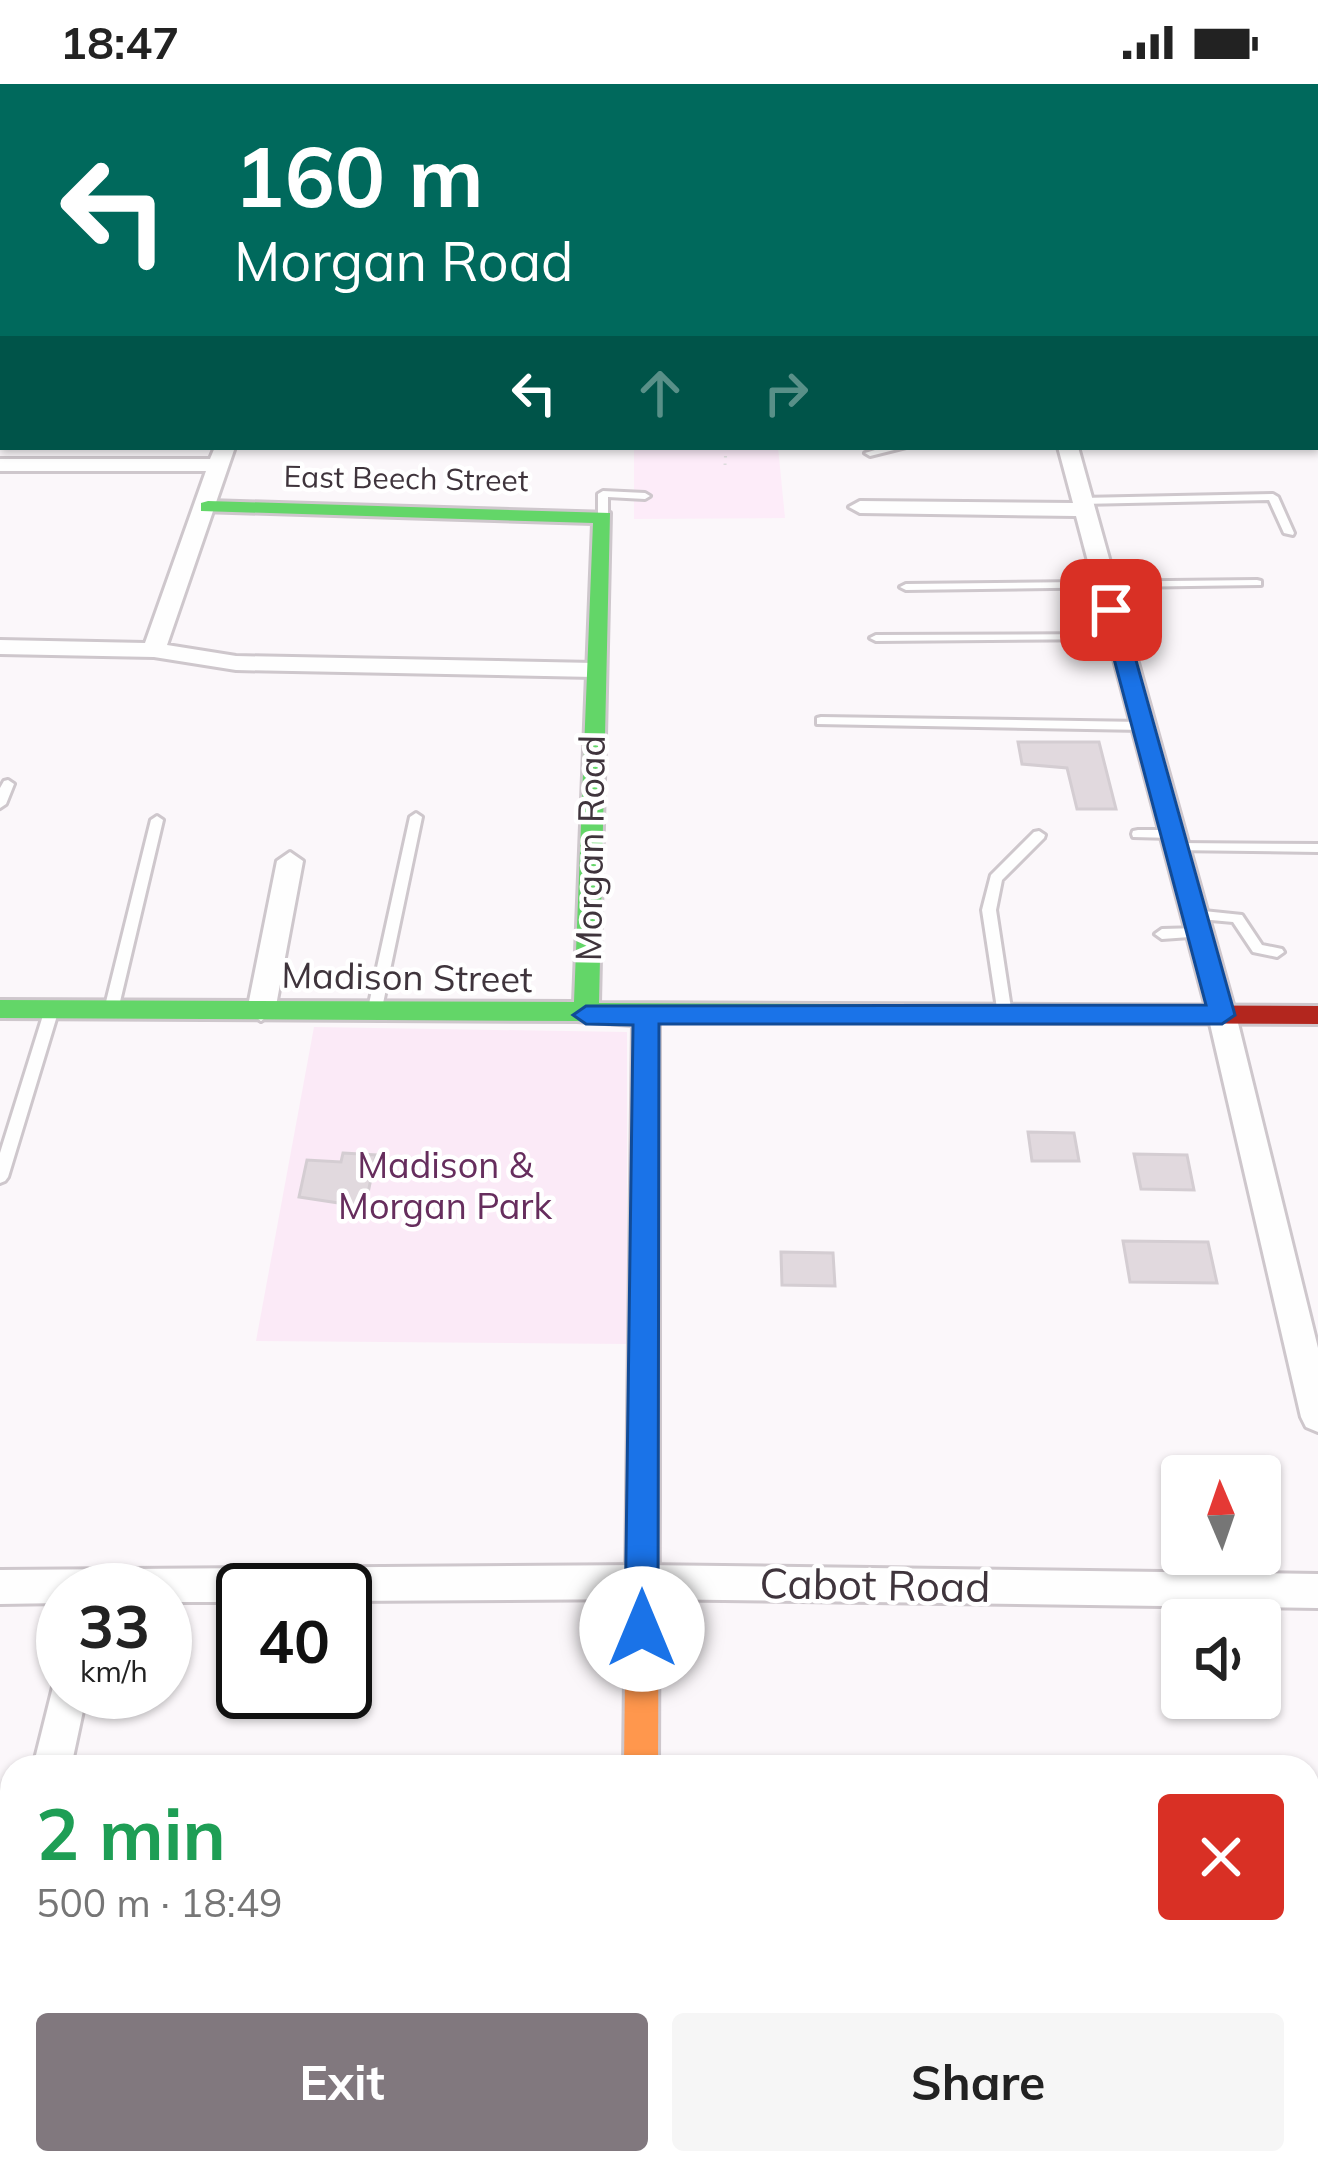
<!DOCTYPE html>
<html lang="en">
<head>
<meta charset="utf-8">
<style>
	:root { --surface:#fff; --page:#f6f6f6; --text:#222; --muted:#767676; --accent:#81787e }
	body { margin:0; font-family:Mulish,sans-serif; background:var(--page); color:var(--text); height:100vh; display:flex; flex-direction:column; font-size:45px; white-space:nowrap }
	* { box-sizing:border-box; margin:0 }
	p { font-size:39px; color:var(--muted) }
	.icon { flex:none; width:66px; height:66px; fill:none; stroke:currentColor; stroke-width:2; stroke-linecap:round; stroke-linejoin:round }
	.map { position:relative; flex:1; overflow:hidden }
	.side { position:absolute; left:0px; top:1671px; width:1320px; height:420px; display:flex; flex-direction:column; background:var(--surface); border-radius:36px 36px 0 0; box-shadow:0 3px 9px #0004 }
	.side>* { flex:none }
	.guide { position:absolute; left:0px; top:0px; width:1320px; height:366px; box-shadow:0 3px 9px #0004; background:#00695c; color:#fff; overflow:hidden }
	.needle { width:78px; rotate:358deg }
	.controls { position:absolute; left:1161px; top:1371px; display:grid; gap:24px }
	.controls a { display:grid; place-items:center; width:120px; height:120px; border-radius:12px; background:var(--surface); box-shadow:0 3px 9px #0004; font-size:60px }
	.speed { position:absolute; left:36px; top:1479px; display:flex; gap:24px; font-size:60px; font-weight:700; text-align:center }
	.speed>* { display:grid; place-content:center; width:156px; height:156px; border-radius:50%; background:var(--surface); box-shadow:0 3px 9px #0004; line-height:1 }
	.speed small { font-size:30px; font-weight:400 }
	.speed .limit { border:6px solid #111; border-radius:18px; background:#fff; color:#111 }
	.pin { position:absolute; display:grid; place-items:center; width:102px; height:102px; color:#fff; margin:-51px; border-radius:24px; box-shadow:0 6px 18px #0006 }
	.me { position:absolute; width:132px; margin:-66px; rotate:0deg; stroke-linejoin:round; filter:drop-shadow(0 0 9px #0008) }
	.turn { display:flex; align-items:center; gap:42px; height:252px; padding:0 36px; font-size:54px }
	.turn .icon { width:156px; height:156px; stroke-width:2.5 }
	.turn b { display:block; font-size:84px; line-height:102px }
	.lanes { display:flex; align-items:center; height:114px; padding:0 36px; background:#0003; justify-content:center; gap:60px; direction:ltr }
	.lanes .off { opacity:.35 }
	.round { display:grid; place-items:center; flex:none; width:126px; height:126px; border-radius:12px; background:var(--page) }
	.summary { display:flex; align-items:center; justify-content:space-between; height:204px; padding:0 36px }
	h1 { font-size:72px; font-weight:700; line-height:90px; color:#1e9e55 }
	.cta { display:flex; gap:24px; margin-top:auto; padding:24px 36px }
	.cta a { flex:1; height:138px; border-radius:12px; background:var(--accent); color:#fff; font-size:48px; font-weight:700; line-height:138px; text-align:center }
	.cta a+a { background:var(--page); color:var(--text) }
	.status { display:flex; justify-content:space-between; align-items:center; height:84px; padding:0 60px; background:var(--surface); direction:ltr }
	.status svg { height:33px; fill:currentColor }
	.map>svg:first-child { display:block }
</style>
</head>
<body>
<div class="status"><b>18:47</b><svg viewBox="0 0 49 12"><path d="M0 12V9h3v3zM5 12V6h3v6zM10 12V3h3v9zM15 12V0h3v12zM26 1h20v11H26zM47 4h2v5h-2z"/></svg></div>
<div class="map">
<svg width="1318" height="2091" viewBox="0 0 1318 2091">
	<rect width="100%" height="100%" fill="#fbf7fa"/>
	<path fill="#fdecf9" d="M634,363H778L785,434L634,435Z"/>
	<path fill="#fbeaf7" d="M314,943L627,948V1260L256,1257Z"/>
	<path fill="#e1d9de" stroke="#d4cdd2" stroke-width="3" d="M1018,658H1099L1116,725H1077L1067,684L1022,680Z
		M1028,1048L1074,1049L1079,1077H1032Z
		M343,1069L376,1071L365,1123L299,1113L307,1076L341,1078Z
		M1134,1070L1187,1071L1194,1106L1141,1105Z
		M1123,1157L1208,1158L1217,1199L1130,1198Z
		M781,1168L833,1169L835,1202L782,1201Z"/>
	<g fill="none" stroke-linecap="round" stroke-linejoin="round">
		<defs>
			<path id="lane" d="M417,0H425V3H417Z
				M737,0H745V3H737Z
				M1317,34H1318V38H1317Z
				M1317,62H1318V66H1317Z
				M1317,152H1318V158H1317Z
				M885,363H906L870,372L865,369Z
				M603,407L645,409L650,412L645,415L608,413V433L603,436L598,433V410Z
				M1273,410L1278,413L1294,449L1293,451L1284,449L1269,416L1081,420L1076,417L1081,414Z
				M1257,496L1261,497V501L906,506L900,503L906,500Z
				M1118,550L1122,551V555L876,557L870,554L876,551Z
				M821,633L1143,638L1149,642L1143,646L817,640V634Z
				M8,696L14,700L6,720L0,724V704L4,697Z
				M416,729L422,733L381,929L374,934L367,929L410,733Z
				M157,732L163,736L118,926L111,931L104,926L151,736Z
				M1138,746H1172L1178,750L1172,754L1133,753L1132,750L1133,747Z
				M1039,747L1045,751L1044,754L1002,796L996,826L1012,931L1005,936L998,931L982,826L991,791L1034,748Z
				M1176,759L1318,760V768L1171,766L1169,763Z
				M1194,826L1242,831L1262,861L1282,865L1284,868L1277,873L1253,868L1233,838L1189,834L1187,831Z
				M1199,844L1206,849L1204,852L1162,855L1155,850L1162,845Z
				M52,920L59,925L8,1093L5,1097L0,1099V1069L45,925Z
				M1308,1778H1318V1798H1308Z"/>
			<path id="street" d="M563,0H579L580,3H564Z
				M967,0H983L984,3H968Z
				M0,59H3V69H0Z
				M0,230H3V242H0Z
				M215,363H235L167,561L236,572L594,579L606,586L594,593L236,586L154,573L0,570V556L145,559L206,387H0V375H210Z
				M1058,363H1078L1236,931L1318,1264V1348L1306,1343L1301,1333L1208,931L1076,432L860,429L849,423L860,417L1073,419Z
				M290,768L303,777L275,927L261,937L247,927L277,777Z
				M642,1481L1318,1490V1524L642,1515L345,1517V1506H243V1518H165V1506H63V1519L0,1520V1486Z
				M63,1592V1608H87L71,1683H33L55,1595Z
				M12,1850V1944L0,1949V1855Z
				M617,2079H661V2091H617Z"/>
			<path id="fast" d="M208,417L610,429L599,919L1061,921L1074,930L1061,939L659,937V1413L654,1423L643,1427L632,1423L627,1413L633,941L577,937L0,934V916L574,918L593,439L201,427V419Z"/>
			<path id="slow" d="M643,1399L654,1403L659,1413L658,1683H624L627,1413L632,1403Z"/>
			<path id="jam" d="M1061,921L1318,922V940L1061,939L1048,930Z"/>
		</defs>
		<use href="#lane" stroke="#cec7cc" stroke-width="6"/>
		<use href="#street" stroke="#cec7cc" stroke-width="6"/>
		<use href="#fast" stroke="#cec7cc" stroke-width="6"/>
		<use href="#slow" stroke="#cec7cc" stroke-width="6"/>
		<use href="#jam" stroke="#cec7cc" stroke-width="6"/>
		<path stroke="#dddcdd" stroke-width="3" stroke-dasharray="1.5 6" stroke-linecap="butt" d="M725,381L726,363"/>
		<use href="#lane" fill="#fefefe" fill-rule="evenodd"/>
		<use href="#street" fill="#fefefe" fill-rule="evenodd"/>
		<use href="#fast" fill="#63d668" fill-rule="evenodd"/>
		<use href="#slow" fill="#ff974d" fill-rule="evenodd"/>
		<use href="#jam" fill="#b3261e" fill-rule="evenodd"/>
	</g>
	<path fill="#1a73e8" stroke="#114b97" stroke-width="3" d="M1111,520L1122,526L1235,931L1222,940H659L658,1545L654,1556L642,1560L630,1556L625,1545L633,941L586,940L573,931L586,922L1206,921L1101,526Z"/>
	<g text-anchor="middle" stroke-width="9" stroke-linejoin="round" paint-order="stroke">
		<g font-size="30" fill="#3f343c" stroke="#fff">
			<text transform="translate(406 395) rotate(1)" y="10">East Beech Street</text>
		</g>
		<g font-size="36" fill="#3f343c" stroke="#fff">
			<text transform="translate(590 764) rotate(-89)" y="13">Morgan Road</text>
			<text transform="translate(407 893) rotate(1)" y="13">Madison Street</text>
		</g>
		<g font-size="36" fill="#662d5d" stroke="#fff">
			<text x="445" y="1094">Madison &amp;<tspan x="445" dy="41">Morgan Park</tspan></text>
		</g>
		<g font-size="42" fill="#3f343c" stroke="#fff">
			<text transform="translate(875 1501) rotate(1)" y="15">Cabot Road</text>
		</g>
	</g>
</svg>
<div class="controls">
<a><svg class="needle" viewBox="-14 -14 28 28"><path d="M0-13l5 13h-10z" fill="#e53935"/><path d="M0 13l5-13h-10z" fill="#767676"/></svg></a>
<a><svg class="icon" aria-label="sound" viewBox="0 0 24 24"><path d="M4 9h4l5-4v14l-5-4H4zM17 9q2 3 0 6"/></svg></a>
</div>
<div class="speed"><div>33<small>km/h</small></div><div class="limit">40</div></div>
<div class="pin" style="left:1111px;top:526px;background:#d93025"><svg class="icon" aria-label="arrive" viewBox="0 0 24 24"><path d="M6 21V4h12l-3 4 3 4H6"/></svg></div>
<svg class="me" style="left:642px;top:1545px" viewBox="-20 -20 40 40"><circle r="19" fill="#fff"/><path d="M0-13L10 11 0 6-10 11z" fill="#1a73e8"/></svg>
<div class="guide">
<div class="turn"><svg class="icon" aria-label="left" viewBox="0 0 24 24"><path d="M17 20v-9H6M10 6l-5 5 5 5"/></svg><div><b>160 m</b>Morgan Road</div></div>
<div class="lanes"><svg class="icon" aria-label="left" viewBox="0 0 24 24"><path d="M17 20v-9H6M10 6l-5 5 5 5"/></svg><svg class="icon off" aria-label="ahead" viewBox="0 0 24 24"><path d="M12 20V5M6 11l6-6 6 6"/></svg><svg class="icon off" aria-label="right" viewBox="0 0 24 24"><path d="M7 20v-9h11M14 6l5 5-5 5"/></svg></div>
</div>
<section class="side">
<div class="summary"><div><h1>2 min</h1><p>500 m · 18:49</p></div><a class="round" style="background:#d93025;color:#fff"><svg class="icon" aria-label="close" viewBox="0 0 24 24"><path d="M6 6l12 12M18 6L6 18"/></svg></a></div>
<div class="cta"><a>Exit</a><a>Share</a></div>
</section>
</div>
</body>
</html>
